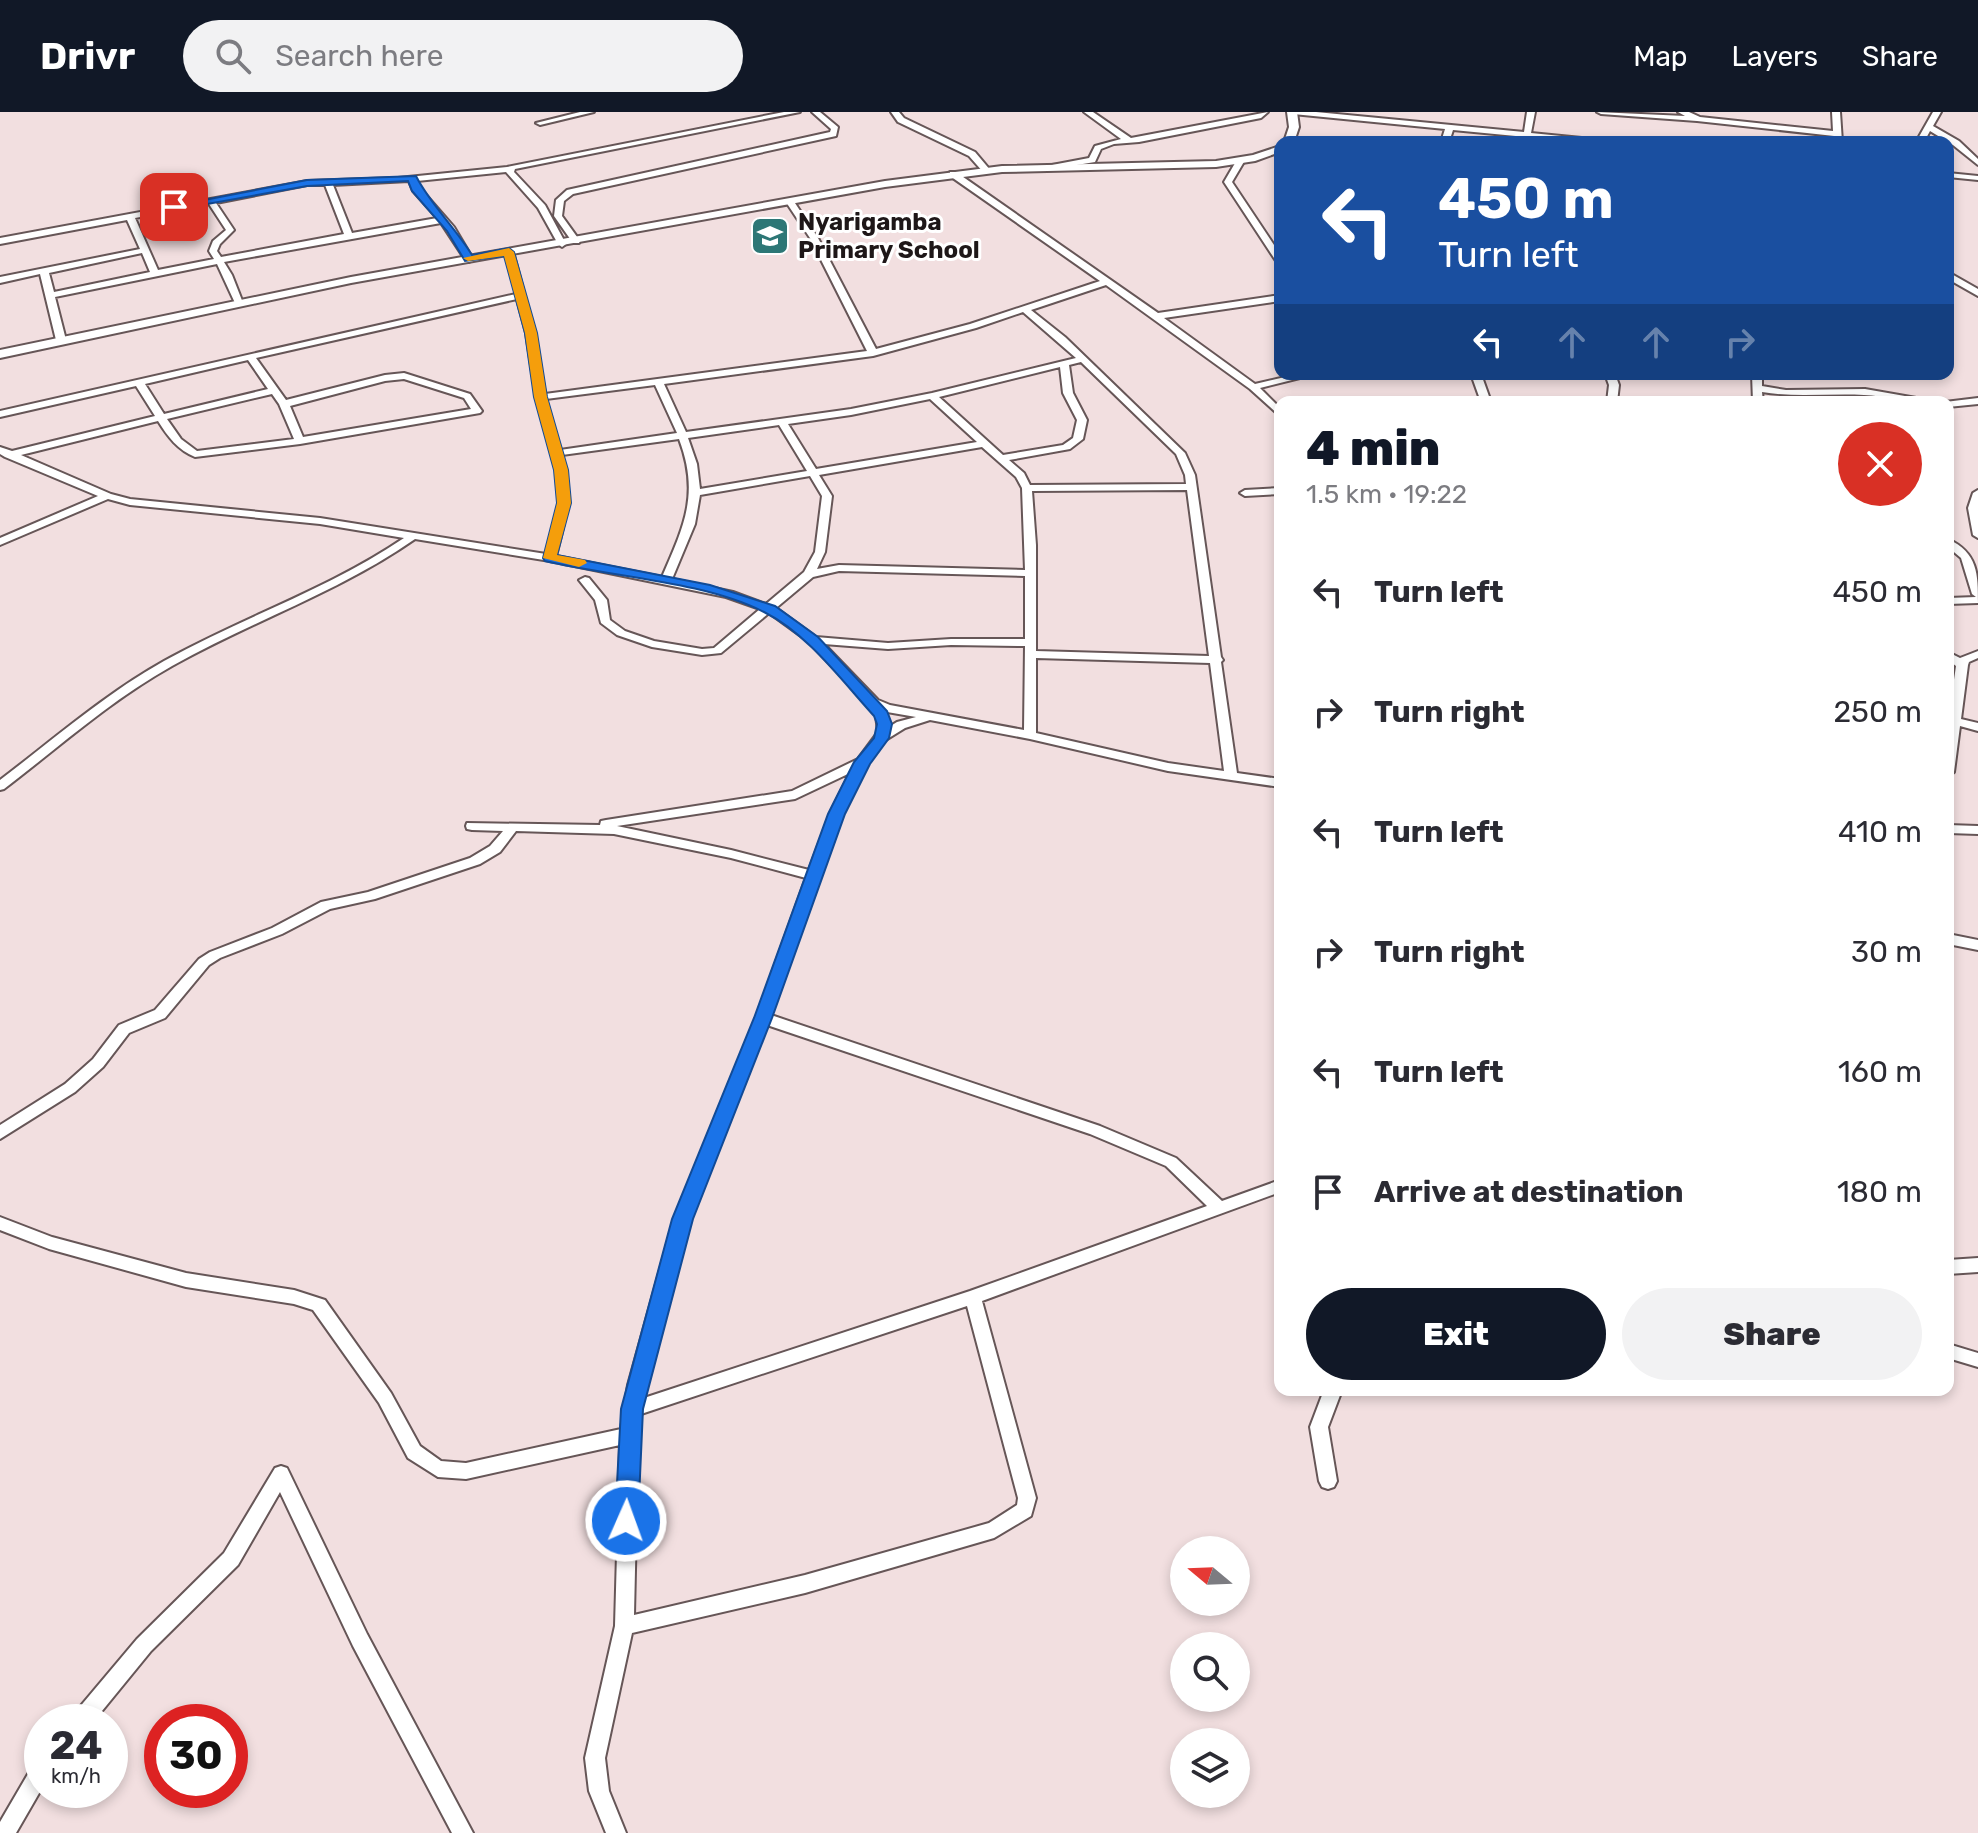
<!DOCTYPE html>
<html lang="en">
<head>
<meta charset="utf-8">
<style>
	:root { --surface:#fff; --page:#f2f2f3; --text:#2b2b33; --muted:#7c7c81; --accent:#111827 }
	body { margin:0; font-family:Rubik,sans-serif; background:var(--page); color:var(--text); height:100vh; display:flex; flex-direction:column; font-size:30px; white-space:nowrap }
	* { box-sizing:border-box; margin:0 }
	p { font-size:26px; color:var(--muted) }
	.icon { flex:none; width:44px; height:44px; fill:none; stroke:currentColor; stroke-width:2; stroke-linecap:round; stroke-linejoin:round }
	.map { position:relative; flex:1; overflow:hidden }
	.panel { position:absolute; left:1274px; top:284px; width:680px; height:1000px; display:flex; flex-direction:column; background:var(--surface); border-radius:16px; box-shadow:0 4px 12px #0003 }
	.panel>* { flex:none }
	.banner { position:absolute; left:1274px; top:24px; width:680px; height:244px; border-radius:16px; box-shadow:0 4px 12px #0003; background:#1a4fa0; color:#fff; overflow:hidden }
	.needle { width:52px; rotate:289deg }
	.buttons { position:absolute; left:1170px; top:1424px; display:grid; gap:16px }
	.buttons a { display:grid; place-items:center; width:80px; height:80px; border-radius:50%; background:var(--surface); box-shadow:0 4px 12px #0003; font-size:40px }
	.speed { position:absolute; left:24px; top:1592px; display:flex; gap:16px; font-size:40px; font-weight:700; text-align:center }
	.speed>* { display:grid; place-content:center; width:104px; height:104px; border-radius:50%; background:var(--surface); box-shadow:0 4px 12px #0003; line-height:1 }
	.speed small { font-size:20px; font-weight:400 }
	.speed .limit { border:12px solid #d22; background:#fff; color:#111 }
	.pin { position:absolute; display:grid; place-items:center; width:68px; height:68px; color:#fff; margin:-34px; border-radius:16px; box-shadow:0 4px 12px #0006 }
	.me { position:absolute; width:88px; margin:-44px; rotate:2deg; stroke-linejoin:round; filter:drop-shadow(0 0 6px #0008) }
	.turn { display:flex; align-items:center; gap:28px; height:168px; padding:0 32px; font-size:36px }
	.turn .icon { width:104px; height:104px; stroke-width:2.5 }
	.turn b { display:block; font-size:56px; line-height:68px }
	.lanes { display:flex; align-items:center; height:76px; padding:0 32px; background:#0003; justify-content:center; gap:40px; direction:ltr }
	.lanes .off { opacity:.35 }
	.round { display:grid; place-items:center; flex:none; width:84px; height:84px; border-radius:42px; background:var(--page) }
	.overview { display:flex; align-items:center; justify-content:space-between; height:136px; padding:0 32px }
	h1 { font-size:48px; font-weight:800; line-height:60px; color:var(--accent) }
	.button { display:flex; gap:16px; margin-top:auto; padding:16px 32px }
	.button a { flex:1; height:92px; border-radius:48px; background:var(--accent); color:#fff; font-size:32px; font-weight:800; line-height:92px; text-align:center }
	.button a+a { background:var(--page); color:var(--text) }
	ul { padding:0; list-style:none }
	li { display:flex; align-items:center; gap:24px; height:120px; padding:0 32px }
	li div { flex:1 }
	li b { display:block; font-size:30px }
	li em { font-style:normal }
	header { display:flex; align-items:center; gap:48px; box-sizing:border-box; height:112px; padding:0 40px; background:var(--accent); color:#fff }
	header strong { font-size:38px }
	nav { display:flex; gap:44px; margin-inline-start:auto; font-size:28px }
	.search { width:560px; height:72px; background:var(--page); display:flex; align-items:center; gap:20px; box-sizing:border-box; padding:0 28px; border-radius:44px; color:var(--muted); font-size:30px }
	.map>svg:first-child { display:block }
</style>
</head>
<body>
<header>
<strong>Drivr</strong>
<div class="search"><svg class="icon" aria-label="search" viewBox="0 0 24 24"><circle cx="10" cy="10" r="6"/><path d="M15 15l6 6"/></svg>Search here</div>
<nav><a>Map</a><a>Layers</a><a>Share</a></nav>
</header>
<div class="map">
<svg width="1978" height="1721" viewBox="0 0 1978 1721">
	<rect width="100%" height="100%" fill="#f2dfe0"/>
	<g fill="none" stroke-linecap="round" stroke-linejoin="round">
		<defs>
			<path id="minor" d="M580,0H594L540,13L536,11Z
				M784,0H800L515,57L514,60L545,93L566,132L562,135L558,132L538,96L506,60L417,69L420,76L454,115L473,147L469,150L466,149L441,111L224,150L232,163L243,191L239,194L235,191L217,152L55,185L66,228L61,231L56,228L40,162L0,171V165L140,137L127,108L0,132V126L307,69L398,66L507,55ZM409,69L413,79L437,106L352,121L333,73ZM307,73H325L344,122L221,145L217,139L220,132L234,118L216,91ZM209,92L226,118L213,129L209,139L214,147L158,158L135,106ZM142,141L150,160L54,180L49,161Z
				M812,0H820L838,15L836,24L573,82L564,89L562,104L580,129L579,131H573L554,104L556,88L567,78L830,20L831,17Z
				M891,0H899L904,6L975,40L991,59L984,61L969,44L898,10Z
				M1084,0H1093L1131,26L1268,0L1261,6L1139,30L1114,32L1101,37L1095,50L1052,57V53L1089,46L1095,34L1121,27Z
				M1289,0H1316L1524,20L1527,0H1535L1531,21L1602,28L1606,30H1578L1453,18L1449,30H1441L1445,17L1293,2Z
				M1597,0L1685,4L1678,0H1689L1700,5L1833,19L1832,0H1840L1842,30H1834V24L1697,9L1601,2Z
				M1933,0H1941L1933,14L1959,29L1978,47V53L1953,33L1930,19L1924,30H1916Z
				M1238,46L1245,48L1232,70L1280,142V152L1276,149L1224,70Z
				M950,60H956L1158,201L1280,183V189L1164,206L1255,272L1298,262H1316L1260,276L1280,296V304L1250,277L1106,173L1031,198L1065,225L1185,341L1195,363L1221,545L1223,548L1221,550L1237,661L1280,667V675L1168,659L1030,627L930,608L905,616L884,629L868,651L842,702L771,903L1100,1014L1176,1046L1222,1089L1280,1068V1080L982,1189L1036,1386L1031,1404L994,1426L805,1481L632,1521L605,1646L609,1679L626,1721H606L589,1679L585,1646L615,1514L620,1333L466,1367L438,1365L408,1346L379,1291L313,1198L294,1192L186,1175L49,1137L0,1118V1105L52,1125L186,1161L294,1178L325,1188L391,1281L420,1334L441,1349L466,1351L621,1317L628,1273L674,1107L756,906L806,766L731,746L614,722L516,719L500,740L480,752L375,787L330,797L282,822L220,846L209,853L165,906L129,921L103,955L75,980L0,1027V1013L65,972L93,947L119,913L155,898L199,847L210,840L272,816L321,790L368,780L470,746L490,734L503,719L472,718L467,717L466,714L467,711L600,713L601,709L606,708L792,679L858,647L878,620L876,603L868,592L809,530L769,501L721,541L702,543L652,535L617,523L601,511L595,488L579,468L585,465L589,466L607,488L610,508L625,519L654,529L702,537L714,536L760,497L726,485L550,449L415,427C339,480 252,509 172,554C111,588 59,635 4,677L0,678V668C54,627 105,582 164,549C243,505 329,477 404,426L320,412L130,393L108,387L0,433V426L98,384L5,345L0,342V335L12,339L155,304L136,274L0,305V299L516,182L505,140L509,137L513,140C526,187 537,232 545,282L867,239L810,126L786,90L790,88H793L818,126L876,237L970,212L1100,169L950,64ZM517,187L526,221L536,285L556,358L559,391L546,442L320,406L130,387L111,382L21,343L158,309C168,325 178,338 195,345L300,332L480,301L482,299L470,282L404,261L385,263L286,288L256,246ZM1023,200L1076,246L932,281L851,297L686,320L664,272L873,244L976,216ZM248,248L268,277L164,302L145,272ZM1081,250L1176,342L1185,363L1186,372L1030,373L1024,361L1009,348L1070,337L1083,327L1087,308L1073,281L1069,253ZM1060,255L1063,281L1077,308L1073,326L1063,333L1003,343L939,285ZM404,267L464,286L471,297L303,325L290,294L385,269ZM655,273L677,321L560,338L546,287ZM272,282L279,292L294,327L197,339L181,327L167,307ZM930,287L977,330L816,357L788,312L851,303ZM779,313L807,359L700,377L697,352L688,326ZM679,327C700,382 684,414 662,465L556,444C566,405 573,383 562,343ZM982,335L1016,365L1022,376L1025,458L839,453L817,457L825,440L832,384L819,363ZM810,364L822,384L815,440L804,460L766,492L733,480L672,467L695,412L700,383ZM1187,378L1209,544L1036,539V433L1032,379ZM839,459L1025,464V527H951L888,531L816,525L776,496L813,465ZM824,532L888,537L951,533L1025,534L1024,618L890,593L878,588ZM1036,546L1210,551L1224,659L1168,651L1036,621ZM885,599L887,600L916,605L897,610L889,615ZM850,661L830,702L809,758L731,738L617,714L795,687ZM767,913L1090,1022L1166,1054L1207,1094L970,1179L644,1286L690,1107ZM967,1194L1018,1386L1017,1393L989,1411L805,1463L634,1503L638,1323L641,1302Z
				M1948,61L1978,64V68L1948,65Z
				M1948,160L1978,177V184L1948,167Z
				M1471,262H1481L1491,290H1481Z
				M1605,262H1615L1619,273L1617,290H1607L1609,273Z
				M1752,262H1762V274L1786,278L1865,277L1922,287L1927,290C1905,290 1885,284 1864,283C1830,281 1796,286 1762,280L1763,290H1753Z
				M1978,286V292L1948,295V290H1945Z
				M1280,376V382L1245,384L1240,381L1245,378Z
				M1978,378V426L1973,423L1968,396L1973,381Z
				M1948,427C1978,441 1978,462 1978,491L1948,492V486L1976,485L1972,482L1961,446L1948,435Z
				M1978,539V546L1969,550L1968,553L1961,607L1978,611V619L1960,614L1954,660L1948,664V609L1956,554L1948,548V540L1960,546Z
				M1948,713L1978,714V722L1948,721Z
				M1948,822L1978,828V838L1948,832Z
				M1978,1146V1160L1948,1162V1148Z
				M1948,1232L1978,1241V1255L1948,1246Z
				M1324,1278H1342L1328,1315L1337,1369L1334,1375L1328,1377L1322,1375L1319,1369L1310,1315Z
				M281,1354L287,1356L367,1522L473,1721H452L353,1534L280,1380L238,1453L151,1539L93,1610H70L73,1603L137,1527L224,1441L275,1356Z
				M42,1647V1676L16,1721H0V1710L35,1650Z"/>
			<path id="tertiary" d="M1287,0H1297L1299,15L1294,30H1284L1289,15Z
				M1280,34V40L1255,49L1216,55L1002,60L885,75L351,171L0,246V238L351,165L885,69L1002,54L1216,49L1253,43Z"/>
		</defs>
		<use href="#minor" stroke="#665657" stroke-width="4"/>
		<use href="#tertiary" stroke="#665657" stroke-width="4"/>
		<use href="#minor" fill="#fff" fill-rule="evenodd"/>
		<use href="#tertiary" fill="#fff" fill-rule="evenodd"/>
	</g>
	<path fill="#1a73e8" stroke="#114b97" stroke-width="2" d="M416,64C430,92 455,115 472,143L509,136L514,140L537,221L547,285L568,358L571,391L557,443L710,473L775,494L818,525L887,599L892,612L889,626L870,652L845,702L772,906L693,1107L643,1297L638,1409L635,1417L626,1420L618,1417L615,1409L621,1297L672,1107L754,906L828,702L854,650L874,626L877,612L874,604C842,569 808,522 764,500C703,469 612,465 545,449L543,446L557,391L554,358L534,285L525,221L504,144L465,149L447,119L412,79L408,69L307,74L174,98L168,95L307,68Z"/>
	<path fill="#f59e0b" d="M509,136L514,140L537,221L547,285L568,358L571,391L557,443L585,448L587,451L579,455L543,446L557,391L554,358L534,285L525,221L504,144L468,149L463,146Z"/>
	<defs>
		<symbol id="school-square" viewBox="-11 -11 22 22"><rect x="-9" y="-9" width="18" height="18" rx="4" fill="#2d7776" stroke="#fff"/><path d="M0-5L7-2L0 1L-7-2ZM-4 1L0 2.5L4 1V4Q0 6-4 4Z" fill="#fff"/></symbol>
	</defs>
	<g fill-rule="evenodd">
		<use href="#school-square" x="748" y="102" width="44" height="44"/>
	</g>
	<g text-anchor="middle" stroke-width="6" stroke-linejoin="round" paint-order="stroke">
		<g font-size="24" font-weight="bold" fill="#1e1718" stroke="#fff" text-anchor="start">
			<text x="798" y="118">Nyarigamba<tspan x="798" dy="28">Primary School</tspan></text>
		</g>
	</g>
</svg>
<div class="buttons">
<a><svg class="needle" viewBox="-14 -14 28 28"><path d="M0-13l5 13h-10z" fill="#e53935"/><path d="M0 13l5-13h-10z" fill="#7c7c81"/></svg></a>
<a><svg class="icon" aria-label="search" viewBox="0 0 24 24"><circle cx="10" cy="10" r="6"/><path d="M15 15l6 6"/></svg></a>
<a><svg class="icon" aria-label="layers" viewBox="0 0 24 24"><path d="M12 4l9 5-9 5-9-5zM3 14l9 5 9-5"/></svg></a>
</div>
<div class="speed"><div>24<small>km/h</small></div><div class="limit">30</div></div>
<div class="pin" style="left:174px;top:95px;background:#d93025"><svg class="icon" aria-label="arrive" viewBox="0 0 24 24"><path d="M6 21V4h12l-3 4 3 4H6"/></svg></div>
<svg class="me" style="left:626px;top:1409px" viewBox="-20 -20 40 40"><circle r="17" fill="#1a73e8" stroke="#fff" stroke-width="3"/><path d="M0-11L8 9 0 5-8 9z" fill="#fff"/></svg>
<div class="banner">
<div class="turn"><svg class="icon" aria-label="left" viewBox="0 0 24 24"><path d="M17 20v-9H6M10 6l-5 5 5 5"/></svg><div><b>450 m</b>Turn left</div></div>
<div class="lanes"><svg class="icon" aria-label="left" viewBox="0 0 24 24"><path d="M17 20v-9H6M10 6l-5 5 5 5"/></svg><svg class="icon off" aria-label="ahead" viewBox="0 0 24 24"><path d="M12 20V5M6 11l6-6 6 6"/></svg><svg class="icon off" aria-label="ahead" viewBox="0 0 24 24"><path d="M12 20V5M6 11l6-6 6 6"/></svg><svg class="icon off" aria-label="right" viewBox="0 0 24 24"><path d="M7 20v-9h11M14 6l5 5-5 5"/></svg></div>
</div>
<section class="panel">
<div class="overview"><div><h1>4 min</h1><p>1.5 km · 19:22</p></div><a class="round" style="background:#d93025;color:#fff"><svg class="icon" aria-label="close" viewBox="0 0 24 24"><path d="M6 6l12 12M18 6L6 18"/></svg></a></div>
<ul>
<li><svg class="icon" aria-label="left" viewBox="0 0 24 24"><path d="M17 20v-9H6M10 6l-5 5 5 5"/></svg><div><b>Turn left</b></div><em>450 m</em></li>
<li><svg class="icon" aria-label="right" viewBox="0 0 24 24"><path d="M7 20v-9h11M14 6l5 5-5 5"/></svg><div><b>Turn right</b></div><em>250 m</em></li>
<li><svg class="icon" aria-label="left" viewBox="0 0 24 24"><path d="M17 20v-9H6M10 6l-5 5 5 5"/></svg><div><b>Turn left</b></div><em>410 m</em></li>
<li><svg class="icon" aria-label="right" viewBox="0 0 24 24"><path d="M7 20v-9h11M14 6l5 5-5 5"/></svg><div><b>Turn right</b></div><em>30 m</em></li>
<li><svg class="icon" aria-label="left" viewBox="0 0 24 24"><path d="M17 20v-9H6M10 6l-5 5 5 5"/></svg><div><b>Turn left</b></div><em>160 m</em></li>
<li><svg class="icon" aria-label="arrive" viewBox="0 0 24 24"><path d="M6 21V4h12l-3 4 3 4H6"/></svg><div><b>Arrive at destination</b></div><em>180 m</em></li>
</ul>
<div class="button"><a>Exit</a><a>Share</a></div>
</section>
</div>
</body>
</html>
